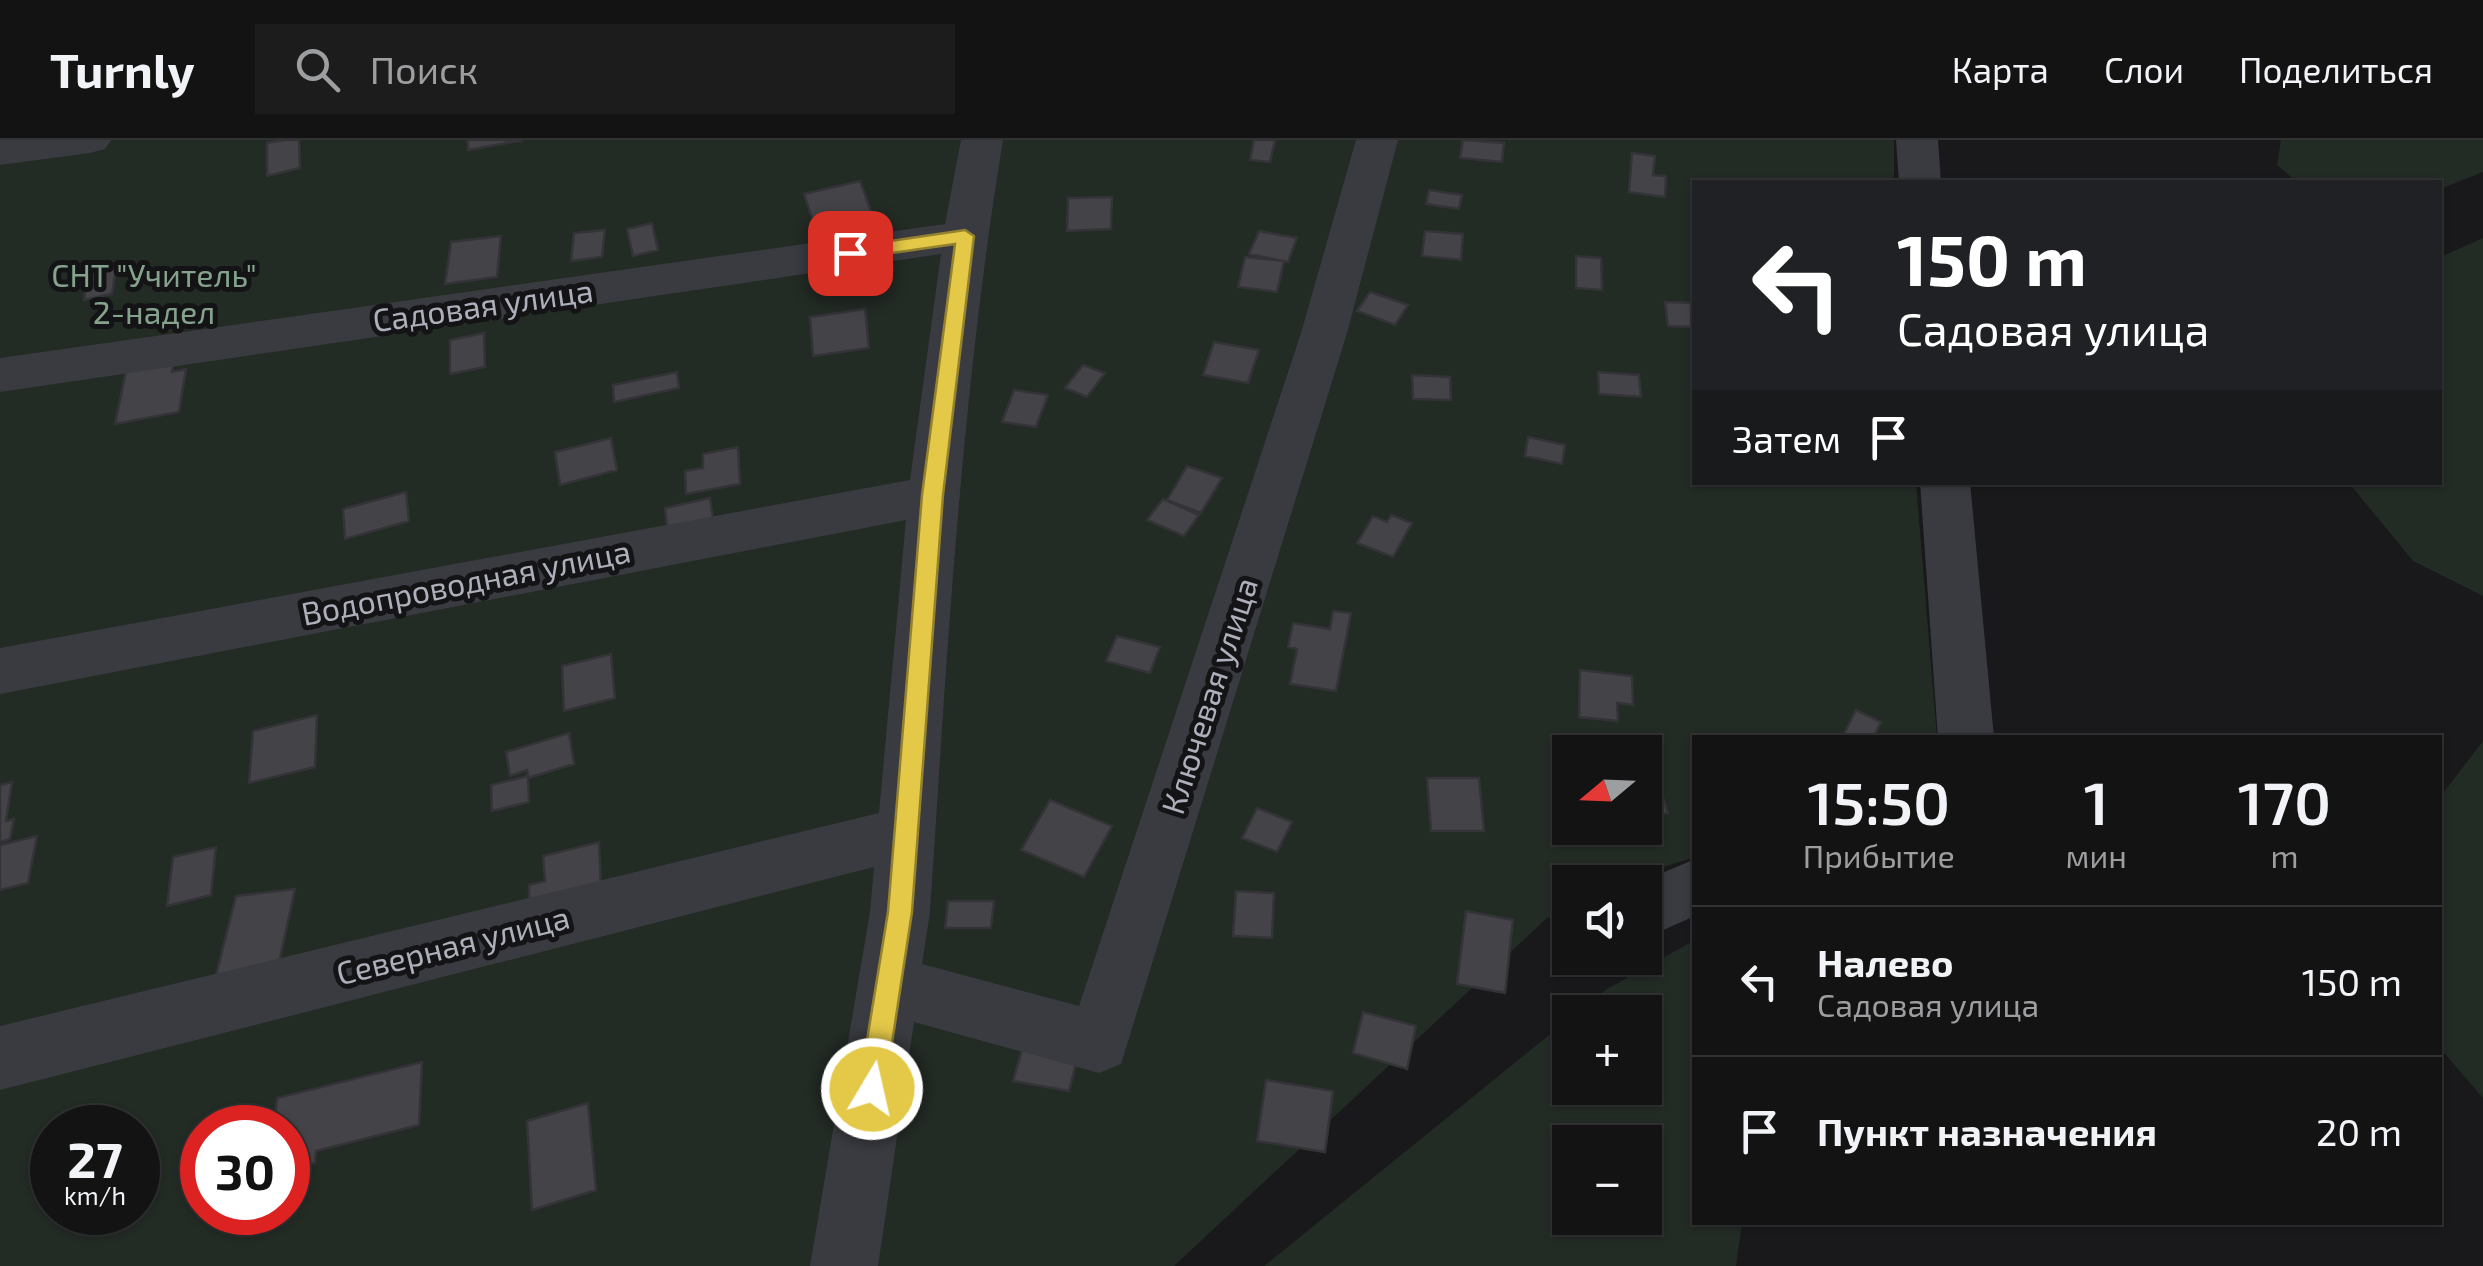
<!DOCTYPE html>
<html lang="ru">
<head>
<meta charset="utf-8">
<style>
	:root { --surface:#131314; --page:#1c1c1d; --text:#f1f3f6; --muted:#9d9ea0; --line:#323234 }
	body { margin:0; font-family:"Exo 2",sans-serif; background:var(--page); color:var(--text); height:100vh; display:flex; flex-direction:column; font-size:38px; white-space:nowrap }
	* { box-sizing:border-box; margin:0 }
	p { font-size:32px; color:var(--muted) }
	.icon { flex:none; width:55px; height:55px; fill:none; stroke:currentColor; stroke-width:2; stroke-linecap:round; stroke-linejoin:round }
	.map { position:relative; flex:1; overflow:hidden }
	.sheet { position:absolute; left:1692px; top:595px; width:750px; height:490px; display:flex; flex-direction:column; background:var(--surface); border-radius:0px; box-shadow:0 2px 8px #0004,0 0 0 2px var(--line) }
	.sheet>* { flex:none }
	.guide { position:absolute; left:1692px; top:40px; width:750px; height:305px; border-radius:0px; box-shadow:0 2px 8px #0004,0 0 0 2px var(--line); background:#202124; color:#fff; overflow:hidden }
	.needle { width:65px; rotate:251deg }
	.tools { position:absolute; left:1552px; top:595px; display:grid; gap:20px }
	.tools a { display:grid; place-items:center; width:110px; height:110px; border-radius:0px; background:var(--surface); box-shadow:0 2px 8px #0004,0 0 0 2px var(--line); font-size:50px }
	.speed { position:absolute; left:30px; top:965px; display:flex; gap:20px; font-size:50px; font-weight:700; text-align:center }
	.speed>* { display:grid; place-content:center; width:130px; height:130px; border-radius:50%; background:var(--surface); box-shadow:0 2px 8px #0004,0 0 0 2px var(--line); line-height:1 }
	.speed small { font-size:25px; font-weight:400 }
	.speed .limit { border:15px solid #d22; background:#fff; color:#111 }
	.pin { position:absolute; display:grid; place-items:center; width:85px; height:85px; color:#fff; margin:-42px; border-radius:20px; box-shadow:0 5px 15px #0006 }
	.me { position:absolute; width:110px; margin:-55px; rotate:9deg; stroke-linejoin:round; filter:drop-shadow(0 0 8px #0008) }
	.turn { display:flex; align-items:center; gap:35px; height:210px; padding:0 40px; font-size:45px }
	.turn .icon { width:130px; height:130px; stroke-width:2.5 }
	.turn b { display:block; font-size:70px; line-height:85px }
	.then { display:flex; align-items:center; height:95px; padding:0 40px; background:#0003; gap:20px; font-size:38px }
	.eta { display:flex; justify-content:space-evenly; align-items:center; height:170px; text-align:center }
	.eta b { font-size:60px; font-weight:600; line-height:70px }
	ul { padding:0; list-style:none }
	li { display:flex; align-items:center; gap:30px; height:150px; padding:0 40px; border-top:2px solid var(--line) }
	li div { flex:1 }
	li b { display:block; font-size:38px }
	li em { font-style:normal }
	header { display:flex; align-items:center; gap:60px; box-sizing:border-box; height:140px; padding:0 50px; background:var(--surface); border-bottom:2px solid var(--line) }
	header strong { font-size:48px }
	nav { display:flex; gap:55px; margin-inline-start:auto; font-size:35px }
	.search { width:700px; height:90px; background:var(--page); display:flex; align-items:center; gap:25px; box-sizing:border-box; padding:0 35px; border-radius:0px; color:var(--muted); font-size:38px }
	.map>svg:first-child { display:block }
</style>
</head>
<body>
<header>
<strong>Turnly</strong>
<div class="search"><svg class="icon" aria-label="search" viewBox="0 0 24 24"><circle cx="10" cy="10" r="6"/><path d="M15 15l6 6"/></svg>Поиск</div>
<nav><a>Карта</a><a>Слои</a><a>Поделиться</a></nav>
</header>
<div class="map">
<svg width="2483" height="1126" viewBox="0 0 2483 1126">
	<rect width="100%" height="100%" fill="#19191b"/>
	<path fill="#232b25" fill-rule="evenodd" d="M0,0H1894V42H1695V342L1916,343L1937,597L1695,598V717L1616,742H1570V767L1546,779L1174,1126H0ZM1570,612H1645V688H1570ZM52,988H138V1072H52ZM202,988H288V1072H202Z
		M2281,0H2483V32L2440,49V42H2297L2277,25Z
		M2483,98V456L2413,421L2349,343L2440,342V117Z
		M2483,601V958L2440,908V657Z
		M1695,800V1082L1742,1083L1736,1126H1264L1570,878V948H1645V872H1578L1607,849ZM1570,1002H1645V1078H1570Z"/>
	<path fill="#444448" stroke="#343337" stroke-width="2.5" d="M284,0H299L300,28L267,36V3Z
		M468,0H523L468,10Z
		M1254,0H1275L1270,22L1250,20Z
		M1463,0L1504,3L1502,22L1460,18Z
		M1632,13L1655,16L1653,35L1666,36L1665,57L1629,52Z
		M860,41L875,82L818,96L804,54Z
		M1429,50L1462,55L1459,69L1426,64Z
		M1112,57L1111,89L1067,91L1068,58Z
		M652,83L658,110L633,116L627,89Z
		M605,90L602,117L571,121L574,93Z
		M1259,91L1297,98L1288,122L1249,114Z
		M1425,91L1463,94L1461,120L1422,116Z
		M501,96L497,137L445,144L451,102Z
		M1576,116L1601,118L1602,150L1576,148Z
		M1245,117L1284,121L1277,152L1238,147Z
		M116,128L112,154L84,160L88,133Z
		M1370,152L1408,165L1395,185L1357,171Z
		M1665,162L1695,163V187L1668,186Z
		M865,169L869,208L813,216L810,177Z
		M484,193L485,227L450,234V200Z
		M1214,202L1259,210L1248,243L1203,235Z
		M174,222L172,232L186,229L179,272L115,284L126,231Z
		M1083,225L1105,233L1087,257L1065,248Z
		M677,232L679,248L614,262L613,245Z
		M1598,232L1639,235L1641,257L1599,254Z
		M1412,235L1450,237L1451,260L1413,259Z
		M1014,250L1048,255L1036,287L1002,282Z
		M1528,297L1565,305L1562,324L1525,316Z
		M611,298L617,330L560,345L555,312Z
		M738,307L740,344L686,354L685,331L703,328V314Z
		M1187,326L1222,338L1201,373L1167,360Z
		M406,352L409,381L345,399L343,369Z
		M710,358L714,384L668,395L665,368Z
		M1163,359L1199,375L1184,396L1147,380Z
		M1391,375L1412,383L1393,417L1357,403L1373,376L1387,382Z
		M1333,471L1351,473L1336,551L1290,544L1297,509L1288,507L1293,483L1330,489Z
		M1117,496L1160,507L1150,533L1106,521Z
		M611,514L615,558L564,571L562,526Z
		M1580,530L1632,536L1633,565L1617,563L1618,581L1579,577Z
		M1856,570L1881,582L1873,598H1842Z
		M317,575L315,627L249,643L253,591Z
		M569,593L574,624L528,638L527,630L510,636L506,612Z
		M1648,611L1668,673L1645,676V612H1639Z
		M528,636L529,662L492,671L491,645Z
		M1427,638H1479L1484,691H1431Z
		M12,642L6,681L14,679L10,699L0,702V645Z
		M1050,660L1112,686L1084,737L1021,710Z
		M1257,668L1292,682L1277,712L1242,698Z
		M37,696L28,743L0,750V705Z
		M599,702L601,749L529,767V745L545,741L543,716Z
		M216,707L211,755L167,766L173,717Z
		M295,749L276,837L215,839L236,756Z
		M1236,751L1274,753L1272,798L1233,796Z
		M948,761H994L991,788H945Z
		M1466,771L1513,780L1505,853L1457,844Z
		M1363,872L1416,886L1407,929L1353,913Z
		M1026,896L1080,907L1069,951L1013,941Z
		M422,922L419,985L316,1011L315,1023L288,1030V988H274L277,958Z
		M1266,940L1333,951L1325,1012L1257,1001Z
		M588,963L596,1050L532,1070L527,981Z"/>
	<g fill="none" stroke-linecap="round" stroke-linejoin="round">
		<path fill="#3a3b40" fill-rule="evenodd" d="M0,0H111L105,9L90,13L0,25Z
			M961,0H1003C961,255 947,514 930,772L922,824L1079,866L1301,193L1356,0H1398L1347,193L1121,924L1099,933L914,882L878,1126H810L870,772L874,727L0,950V886L879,673L906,380L0,554V508L910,340L941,114L0,252V218L945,84Z
			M1896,0H1938L1941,42H1899Z
			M1920,342H1970L1994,598H1938Z
			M1695,719V776L1645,798V742H1641Z"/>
	</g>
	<path fill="#e4c848" stroke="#94822f" stroke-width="2.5" d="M965,90L974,96L943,355L912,772L885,949L881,959L872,963L863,959L859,949L888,772L922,355L955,104L850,119L840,113L850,107Z"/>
	<g text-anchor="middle" stroke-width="10" stroke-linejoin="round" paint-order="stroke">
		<g font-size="32" fill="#85a38c" stroke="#141416">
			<text x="154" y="147">СНТ "Учитель"<tspan x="154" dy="37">2-надел</tspan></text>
		</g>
		<g font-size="32" fill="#adafba" stroke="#141416">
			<text transform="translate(483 166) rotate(-8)" y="11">Садовая улица</text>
			<text transform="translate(466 443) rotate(-11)" y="11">Водопроводная улица</text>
			<text transform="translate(1210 556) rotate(-72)" y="11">Ключевая улица</text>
			<text transform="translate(453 806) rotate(-14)" y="11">Северная улица</text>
		</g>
	</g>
</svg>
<div class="tools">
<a><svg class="needle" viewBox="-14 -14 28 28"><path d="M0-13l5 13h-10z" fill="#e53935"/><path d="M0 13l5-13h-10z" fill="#9d9ea0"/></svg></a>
<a><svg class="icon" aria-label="sound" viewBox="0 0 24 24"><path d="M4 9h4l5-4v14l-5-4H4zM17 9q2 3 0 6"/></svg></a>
<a>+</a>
<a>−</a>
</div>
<div class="speed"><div>27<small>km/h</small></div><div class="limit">30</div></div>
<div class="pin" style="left:850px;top:113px;background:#d93025"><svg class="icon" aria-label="arrive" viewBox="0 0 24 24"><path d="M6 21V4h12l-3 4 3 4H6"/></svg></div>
<svg class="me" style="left:872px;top:949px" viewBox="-20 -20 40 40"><circle r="17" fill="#e4c848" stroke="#fff" stroke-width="3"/><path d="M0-11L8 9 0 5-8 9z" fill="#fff"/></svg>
<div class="guide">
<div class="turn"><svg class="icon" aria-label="left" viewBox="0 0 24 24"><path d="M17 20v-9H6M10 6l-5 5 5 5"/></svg><div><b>150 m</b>Садовая улица</div></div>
<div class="then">Затем<svg class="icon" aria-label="arrive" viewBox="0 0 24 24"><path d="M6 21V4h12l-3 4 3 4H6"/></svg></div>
</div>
<section class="sheet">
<div class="eta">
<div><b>15:50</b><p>Прибытие</p></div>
<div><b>1</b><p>мин</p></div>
<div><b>170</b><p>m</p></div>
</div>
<ul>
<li><svg class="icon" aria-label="left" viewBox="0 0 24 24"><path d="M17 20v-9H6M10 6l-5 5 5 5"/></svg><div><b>Налево</b><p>Садовая улица</p></div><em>150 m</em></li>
<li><svg class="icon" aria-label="arrive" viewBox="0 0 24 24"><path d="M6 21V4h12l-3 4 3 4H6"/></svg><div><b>Пункт назначения</b></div><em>20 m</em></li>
</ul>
</section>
</div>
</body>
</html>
